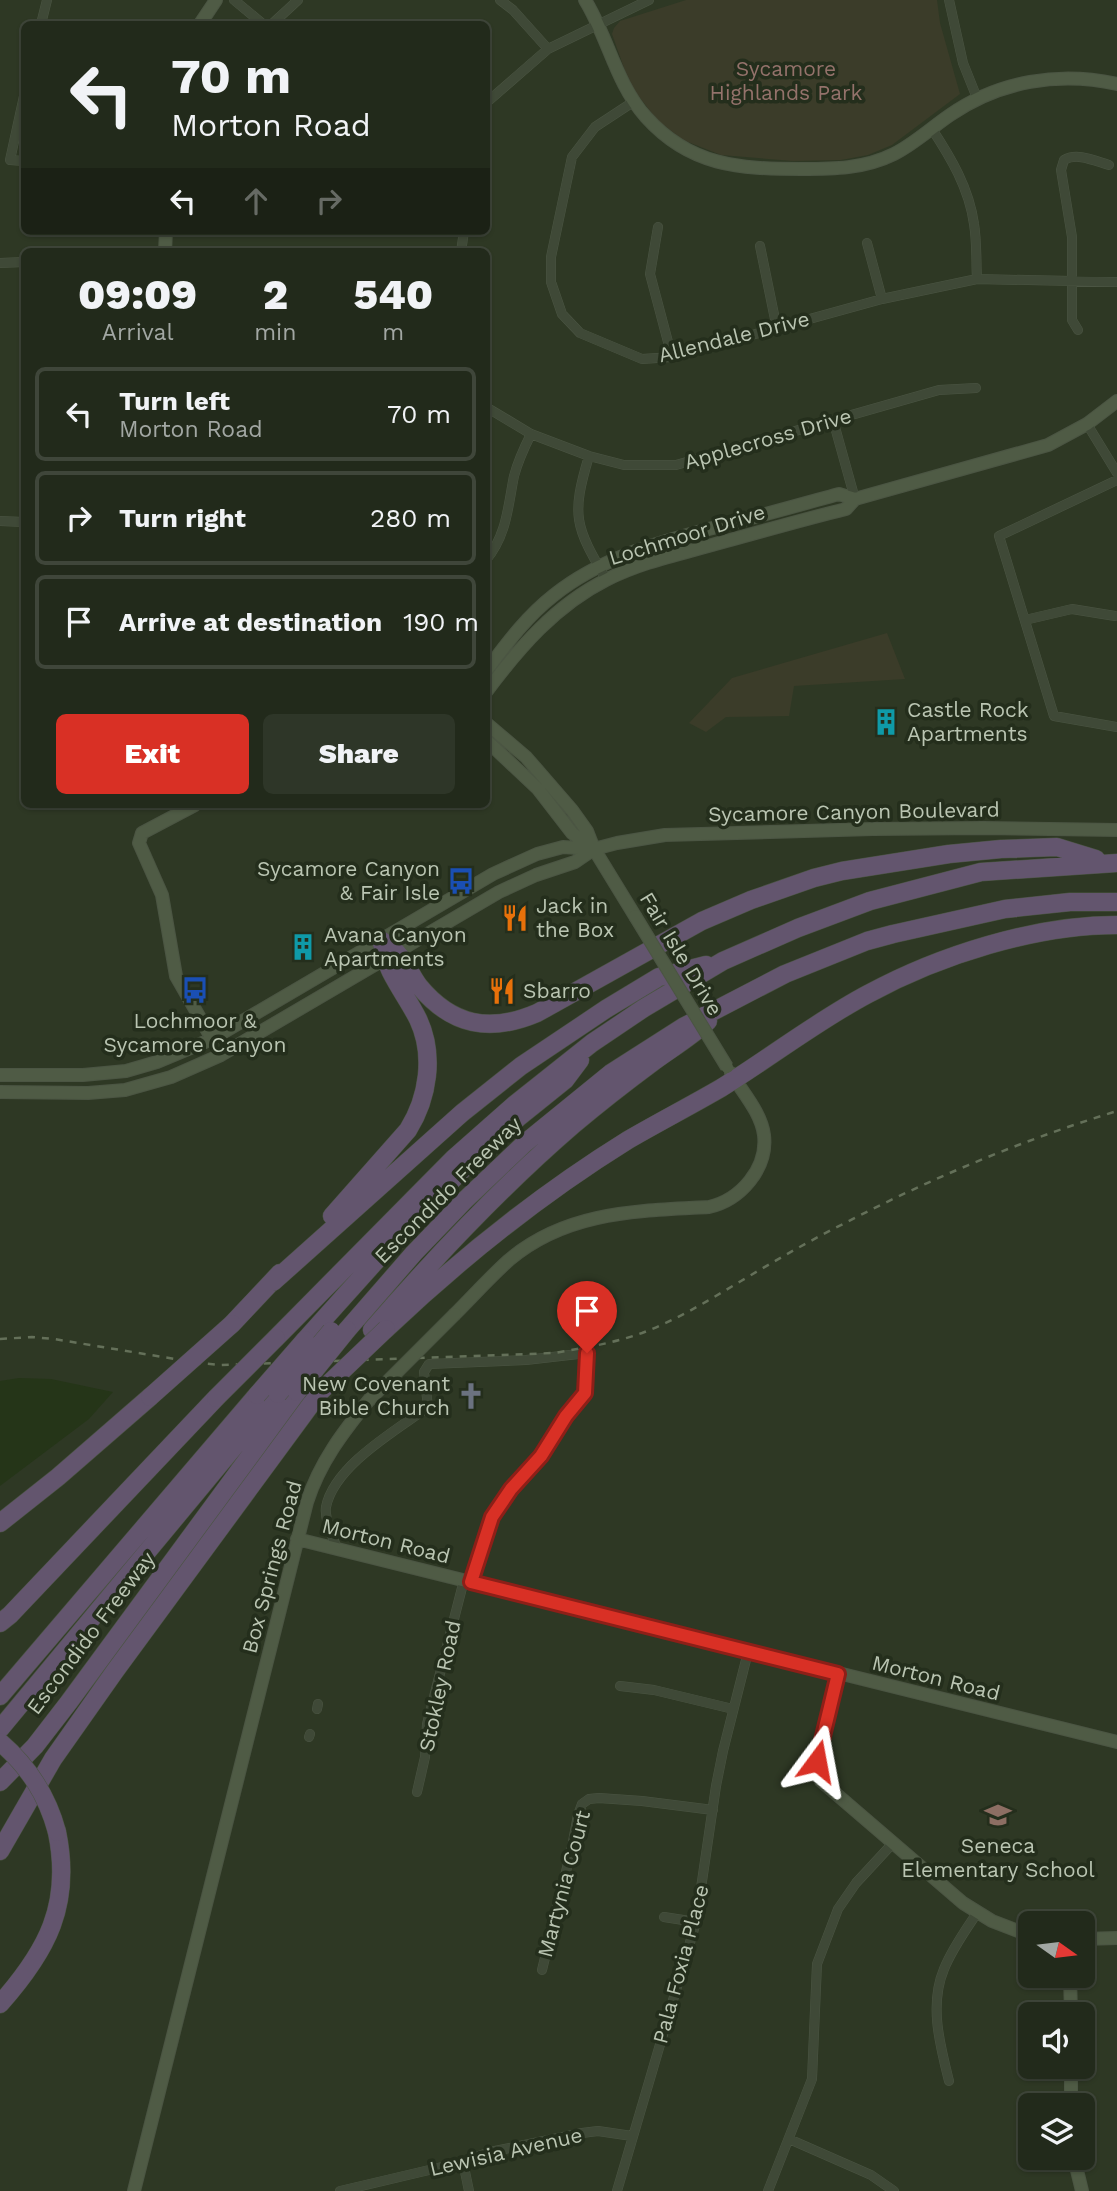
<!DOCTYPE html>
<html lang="en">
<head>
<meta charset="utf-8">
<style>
	:root { --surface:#222a1b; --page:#2e3628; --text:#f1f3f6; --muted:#a2a7a3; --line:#3f463a; --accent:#d93025 }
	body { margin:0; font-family:"Work Sans",sans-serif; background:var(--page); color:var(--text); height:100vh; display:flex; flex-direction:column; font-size:26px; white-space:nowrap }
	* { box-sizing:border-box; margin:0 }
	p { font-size:23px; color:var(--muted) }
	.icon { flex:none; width:38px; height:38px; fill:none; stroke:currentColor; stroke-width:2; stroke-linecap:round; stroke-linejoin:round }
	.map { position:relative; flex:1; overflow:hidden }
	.drawer { position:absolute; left:21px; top:248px; width:469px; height:560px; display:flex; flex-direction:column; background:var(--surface); border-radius:10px; box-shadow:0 2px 5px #0004,0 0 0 2px var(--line) }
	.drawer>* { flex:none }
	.banner { position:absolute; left:21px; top:21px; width:469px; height:214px; border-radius:10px; box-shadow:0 2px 5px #0004,0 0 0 2px var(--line); background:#222a1b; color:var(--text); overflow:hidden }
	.needle { width:46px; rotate:104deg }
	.buttons { position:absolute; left:1018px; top:1911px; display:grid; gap:14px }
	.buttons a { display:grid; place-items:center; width:77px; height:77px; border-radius:10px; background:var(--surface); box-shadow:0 2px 5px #0004,0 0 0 2px var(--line); font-size:35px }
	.pin { position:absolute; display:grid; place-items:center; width:60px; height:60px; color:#fff; margin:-72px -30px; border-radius:50% 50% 50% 0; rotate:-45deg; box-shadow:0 0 7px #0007 }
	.pin .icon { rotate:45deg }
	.me { position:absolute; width:77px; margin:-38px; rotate:13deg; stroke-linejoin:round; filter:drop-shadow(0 0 5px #0008) }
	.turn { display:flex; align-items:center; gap:24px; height:147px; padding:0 35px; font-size:32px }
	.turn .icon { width:91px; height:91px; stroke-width:2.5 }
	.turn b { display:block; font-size:49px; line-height:60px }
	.lanes { display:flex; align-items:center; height:66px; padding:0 35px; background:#0003; justify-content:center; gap:35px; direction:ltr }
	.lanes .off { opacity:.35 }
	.eta { display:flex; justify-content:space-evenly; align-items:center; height:119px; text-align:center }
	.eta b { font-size:42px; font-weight:800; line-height:49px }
	.action { display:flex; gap:14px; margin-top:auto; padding:14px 35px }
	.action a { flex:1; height:80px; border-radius:10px; background:var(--accent); color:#fff; font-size:28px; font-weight:800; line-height:80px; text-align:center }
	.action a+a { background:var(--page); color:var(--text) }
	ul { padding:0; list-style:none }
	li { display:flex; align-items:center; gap:21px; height:94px; margin:0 14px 10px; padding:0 21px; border:4px solid var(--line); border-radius:10px }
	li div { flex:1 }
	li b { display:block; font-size:26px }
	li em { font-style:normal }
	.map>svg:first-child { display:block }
</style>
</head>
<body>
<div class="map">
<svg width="1117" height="2191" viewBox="0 0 1117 2191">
	<rect width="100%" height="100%" fill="#2e3824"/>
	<path fill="#3b3c29" d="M686,0H937L940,23L960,94L892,145L868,155L841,160L793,161L721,155L683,140L657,120L630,85L612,34L614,28L620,21Z
		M887,633L905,679L794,686L789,716L726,717L706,732L689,723L732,678Z"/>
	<path fill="#253518" d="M19,1378L51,1379L113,1392L89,1419L0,1486V1381Z"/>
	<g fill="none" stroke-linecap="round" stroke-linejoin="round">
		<defs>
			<path id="street" d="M234,0L263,24
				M500,0L513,10L548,49
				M949,0L963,63L977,98
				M41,24L47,0
				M272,24L298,0
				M24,96L10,160L24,161
				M633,102L595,127L572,157L551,257V282L562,314L580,333L642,359L672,357L882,299L977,279L1117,282
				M486,103L548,49L649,0
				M932,129C951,158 969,188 974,224C977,242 976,261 977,279
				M658,227L650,274L672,357
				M867,243L882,299
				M760,246L777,329
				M461,252L464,231
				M0,263L24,262
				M1078,330L1072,320V237L1061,170L1064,160C1077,152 1095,161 1109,165
				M486,407L531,434L589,456L624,465H676L939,390L976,388
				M833,420L855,499
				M1087,424L1117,473
				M589,456C571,516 575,526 606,579
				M1117,480L999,536L1054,716L1117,727
				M0,521L24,522
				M486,560C507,535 508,506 514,476C518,461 524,448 531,434
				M1025,620L1072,609L1115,616
				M337,1549C333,1537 324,1519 326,1507C334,1466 395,1431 428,1407L424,1372L429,1364L526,1360L587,1353L585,1393L566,1416L541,1456L511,1489L492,1517L471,1582
				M620,1686L654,1690L733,1709
				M317,1709L318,1704
				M309,1737L310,1734
				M417,1792L425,1757L427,1724L464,1580
				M664,1917L696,1922
				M542,1970L572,1847L578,1815L582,1804L589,1799L599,1798L642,1801L713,1810
				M949,2081C940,2045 929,2005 944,1969C952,1949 965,1931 977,1913
				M789,2139L871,2175L894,2191
				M463,2162L469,2191
				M340,2191L463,2162L490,2152L582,2133L598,2131L632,2136
				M617,2191L696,1922L716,1786L723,1751L748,1652
				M768,2191L812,2079L817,1964L838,1909L856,1883L893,1843"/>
			<path id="secondary" d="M585,0C608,37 616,84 646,117C690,166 739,169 801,169C833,169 864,169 894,154C914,144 931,128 950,115C999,81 1059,71 1117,84
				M200,24L216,0
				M165,252L166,231
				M486,671C507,643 527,616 554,595C603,556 661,542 720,526C760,516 799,505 839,494L855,499L1048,445L1087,424L1117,401
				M486,692C519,648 556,605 606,580C639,563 676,555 712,545C757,533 801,520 846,509L855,499
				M486,723L526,757L572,810L587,831L594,849L635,916
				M486,740L538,789L572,833L593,849
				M195,805L142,833L139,843L162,895L176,976L212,1039
				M0,1075H83L126,1071L157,1062L212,1039L493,874L537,854L563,847L594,849
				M0,1092L88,1093L125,1090L171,1077L221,1055L499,892L536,875L575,862L594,849L617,843L665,835L873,829L983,828L1117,830
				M455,1314C473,1296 490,1277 509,1260C567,1211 638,1211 709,1207C740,1200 768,1169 764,1135C761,1112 742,1092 731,1073
				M297,1539L1117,1742
				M838,1674L817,1761V1773L821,1781L963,1903L992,1921L1031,1936
				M1083,1939L1117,1938
				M1070,1976L1071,2014
				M1071,2067V2105
				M1074,2158L1082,2191
				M134,2191L307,1502C320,1462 343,1432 369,1400"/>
			<path id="highway" d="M381,940C386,944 393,948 398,954C407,963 411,976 419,986C452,1026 490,1033 537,1013L702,921L751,900L814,878L842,871L949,854L1001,849L1057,847L1096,859
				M332,1216L408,1130C428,1098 435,1055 418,1019C410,1003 399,988 391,972C386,962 384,950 381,940
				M273,1282L462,1113L521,1066L606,1009L659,977L706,965
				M232,1324L280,1273
				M386,1329C461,1258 541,1194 628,1140C659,1122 690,1106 721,1088C771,1057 817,1021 868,994C940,955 1035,925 1117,925
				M347,1330L414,1253L465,1200L525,1143L611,1073L683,1027L785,974L867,941L893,934L1005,909L1070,902H1117
				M372,1330C435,1257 500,1188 573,1125C599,1103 626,1082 653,1062C672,1048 691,1037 708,1021
				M276,1338L454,1158L514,1105L592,1043L644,1008L723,961L798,928L870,901L981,872L1117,863
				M305,1340L401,1233L460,1172L519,1117L565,1080L580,1060
				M0,1523L58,1477L150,1397
				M0,1623L10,1615L216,1398
				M0,1696L257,1395
				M0,1729L278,1394
				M0,1782L35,1746L69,1702L297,1392
				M0,1851L53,1759L115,1671L320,1392
				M0,2004C47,1951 72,1905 57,1832"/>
		</defs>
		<use href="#street" stroke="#4b5543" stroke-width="10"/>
		<use href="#secondary" stroke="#4b5543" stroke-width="14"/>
		<use href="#highway" stroke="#4a5442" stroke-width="19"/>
		<use href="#street" stroke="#3f4937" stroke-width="9"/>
		<use href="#secondary" stroke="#4f5b45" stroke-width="12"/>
		<use href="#highway" stroke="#63556e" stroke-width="18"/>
		<path stroke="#647059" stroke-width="2.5" stroke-dasharray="7 7" stroke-linecap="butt" d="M0,1339L32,1337L54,1339L199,1363L221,1365L554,1353C584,1348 614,1343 642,1333C677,1320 709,1300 741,1281C776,1260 811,1240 847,1222C934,1177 1023,1140 1117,1111"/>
		<defs>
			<path id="secondary-bridge" d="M635,916L727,1067
				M369,1400L455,1314"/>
			<path id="highway-bridge" d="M297,1392L347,1330
				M320,1392L386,1329
				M278,1394L331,1331
				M257,1395L305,1340
				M150,1397L232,1324
				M216,1398L276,1338
				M0,1742C29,1767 47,1795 57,1832"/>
		</defs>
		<use href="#secondary-bridge" stroke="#4b5543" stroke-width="14" stroke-linecap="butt"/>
		<use href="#highway-bridge" stroke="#4a5442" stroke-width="19" stroke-linecap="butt"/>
		<use href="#secondary-bridge" stroke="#4f5b45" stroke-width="12"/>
		<use href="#highway-bridge" stroke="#63556e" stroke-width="18"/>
	</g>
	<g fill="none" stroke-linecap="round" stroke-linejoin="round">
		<defs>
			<path id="route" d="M587,1353L585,1393L566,1416L541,1456L511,1489L492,1517L471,1582L838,1674L817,1761"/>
		</defs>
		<use href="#route" stroke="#8d1f18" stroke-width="18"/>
		<use href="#route" stroke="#d93025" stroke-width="12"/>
	</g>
	<defs>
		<symbol id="building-bare" viewBox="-9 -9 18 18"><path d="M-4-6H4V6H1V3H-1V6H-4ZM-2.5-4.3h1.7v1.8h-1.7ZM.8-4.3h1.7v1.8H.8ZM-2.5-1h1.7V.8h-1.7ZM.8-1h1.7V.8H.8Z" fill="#0f9aa8" stroke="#242e1c" stroke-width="2.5" paint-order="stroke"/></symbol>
		<symbol id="bus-bare" viewBox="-9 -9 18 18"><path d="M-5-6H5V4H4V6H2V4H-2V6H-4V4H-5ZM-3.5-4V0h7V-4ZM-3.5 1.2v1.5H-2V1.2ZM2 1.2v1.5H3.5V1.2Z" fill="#1a4fb4" stroke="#242e1c" stroke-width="2.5" paint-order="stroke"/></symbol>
		<symbol id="restaurant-bare" viewBox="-9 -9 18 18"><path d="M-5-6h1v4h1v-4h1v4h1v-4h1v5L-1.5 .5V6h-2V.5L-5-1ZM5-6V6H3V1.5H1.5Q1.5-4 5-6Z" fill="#e8710a" stroke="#242e1c" stroke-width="2.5" paint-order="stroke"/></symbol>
		<symbol id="church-bare" viewBox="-9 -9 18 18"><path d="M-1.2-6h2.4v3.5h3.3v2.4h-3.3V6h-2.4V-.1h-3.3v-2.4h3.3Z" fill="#6b7280" stroke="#242e1c" stroke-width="2.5" paint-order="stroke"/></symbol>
		<symbol id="school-bare" viewBox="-9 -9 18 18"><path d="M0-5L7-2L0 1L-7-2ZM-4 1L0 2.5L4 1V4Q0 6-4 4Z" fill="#8d6e63" stroke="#242e1c" stroke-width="2.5" paint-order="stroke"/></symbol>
	</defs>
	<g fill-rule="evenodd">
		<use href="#building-bare" x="867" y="703" width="38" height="38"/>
		<use href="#bus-bare" x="442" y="862" width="38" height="38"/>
		<use href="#restaurant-bare" x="496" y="899" width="38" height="38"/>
		<use href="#building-bare" x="284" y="928" width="38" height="38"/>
		<use href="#bus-bare" x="176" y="971" width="38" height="38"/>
		<use href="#restaurant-bare" x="483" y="972" width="38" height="38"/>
		<use href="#church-bare" x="452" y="1377" width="38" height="38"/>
		<use href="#school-bare" x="979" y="1796" width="38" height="38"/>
	</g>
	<g text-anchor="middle" stroke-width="7" stroke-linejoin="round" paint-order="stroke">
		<g font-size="21" fill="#94726b" stroke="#242e1c">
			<text x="786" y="76">Sycamore<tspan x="786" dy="24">Highlands Park</tspan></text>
		</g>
		<g font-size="21" fill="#bac5b2" stroke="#242e1c">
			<text transform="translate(734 337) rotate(-14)" y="7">Allendale Drive</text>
			<text transform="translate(768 439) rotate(-16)" y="7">Applecross Drive</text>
			<text transform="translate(687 535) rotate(-17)" y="7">Lochmoor Drive</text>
			<text transform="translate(854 812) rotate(-1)" y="7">Sycamore Canyon Boulevard</text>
			<text transform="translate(681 954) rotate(59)" y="7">Fair Isle Drive</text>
			<text transform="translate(448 1190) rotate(-45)" y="7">Escondido Freeway</text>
			<text transform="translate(386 1541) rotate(14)" y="7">Morton Road</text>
			<text transform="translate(272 1567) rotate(-75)" y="7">Box Springs Road</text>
			<text transform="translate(91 1633) rotate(-53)" y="7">Escondido Freeway</text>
			<text transform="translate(936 1678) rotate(14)" y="7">Morton Road</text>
			<text transform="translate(440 1686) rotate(-78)" y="7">Stokley Road</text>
			<text transform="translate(564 1884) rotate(-75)" y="7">Martynia Court</text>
			<text transform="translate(681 1964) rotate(-75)" y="7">Pala Foxia Place</text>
			<text transform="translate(506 2152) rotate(-13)" y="7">Lewisia Avenue</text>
		</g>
		<g font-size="21" fill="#bac5b2" stroke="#242e1c" text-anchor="start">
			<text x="907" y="717">Castle Rock<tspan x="907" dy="24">Apartments</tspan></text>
			<text x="440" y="876" text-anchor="end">Sycamore Canyon<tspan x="440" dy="24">&amp; Fair Isle</tspan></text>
			<text x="536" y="913">Jack in<tspan x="536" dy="24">the Box</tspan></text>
			<text x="324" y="942">Avana Canyon<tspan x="324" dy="24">Apartments</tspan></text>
			<text x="523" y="998">Sbarro</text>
			<text x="195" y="1028" text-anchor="middle">Lochmoor &amp;<tspan x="195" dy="24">Sycamore Canyon</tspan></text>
			<text x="450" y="1391" text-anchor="end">New Covenant<tspan x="450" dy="24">Bible Church</tspan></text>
			<text x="998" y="1853" text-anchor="middle">Seneca<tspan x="998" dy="24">Elementary School</tspan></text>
		</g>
	</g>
</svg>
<div class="buttons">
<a><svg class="needle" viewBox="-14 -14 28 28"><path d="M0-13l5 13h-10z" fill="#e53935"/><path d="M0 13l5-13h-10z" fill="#a2a7a3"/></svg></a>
<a><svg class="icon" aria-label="sound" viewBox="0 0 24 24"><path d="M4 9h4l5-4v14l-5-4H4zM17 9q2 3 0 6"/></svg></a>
<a><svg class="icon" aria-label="layers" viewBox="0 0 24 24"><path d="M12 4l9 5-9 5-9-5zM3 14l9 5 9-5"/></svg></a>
</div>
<div class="pin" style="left:587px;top:1353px;background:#d93025"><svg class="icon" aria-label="arrive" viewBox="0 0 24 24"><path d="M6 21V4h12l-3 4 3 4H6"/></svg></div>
<svg class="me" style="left:817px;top:1761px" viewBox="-20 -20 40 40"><path d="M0-17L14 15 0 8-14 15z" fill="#d93025" stroke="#fff" stroke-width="4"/></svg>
<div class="banner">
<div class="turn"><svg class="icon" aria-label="left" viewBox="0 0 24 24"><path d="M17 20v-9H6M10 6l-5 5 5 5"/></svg><div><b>70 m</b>Morton Road</div></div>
<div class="lanes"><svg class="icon" aria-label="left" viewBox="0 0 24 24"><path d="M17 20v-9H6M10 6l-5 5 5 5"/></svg><svg class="icon off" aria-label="ahead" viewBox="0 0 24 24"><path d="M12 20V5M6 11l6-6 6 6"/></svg><svg class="icon off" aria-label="right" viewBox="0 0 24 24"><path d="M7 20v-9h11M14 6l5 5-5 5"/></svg></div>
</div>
<section class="drawer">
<div class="eta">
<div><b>09:09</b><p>Arrival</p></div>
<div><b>2</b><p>min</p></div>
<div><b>540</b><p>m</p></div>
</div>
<ul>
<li><svg class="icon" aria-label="left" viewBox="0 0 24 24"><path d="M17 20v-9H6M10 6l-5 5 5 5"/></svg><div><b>Turn left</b><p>Morton Road</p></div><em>70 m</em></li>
<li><svg class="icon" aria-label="right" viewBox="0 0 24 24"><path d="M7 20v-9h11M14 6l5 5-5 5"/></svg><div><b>Turn right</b></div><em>280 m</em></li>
<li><svg class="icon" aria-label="arrive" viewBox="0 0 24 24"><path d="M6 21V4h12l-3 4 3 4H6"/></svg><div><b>Arrive at destination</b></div><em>190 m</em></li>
</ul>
<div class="action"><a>Exit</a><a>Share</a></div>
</section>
</div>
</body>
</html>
